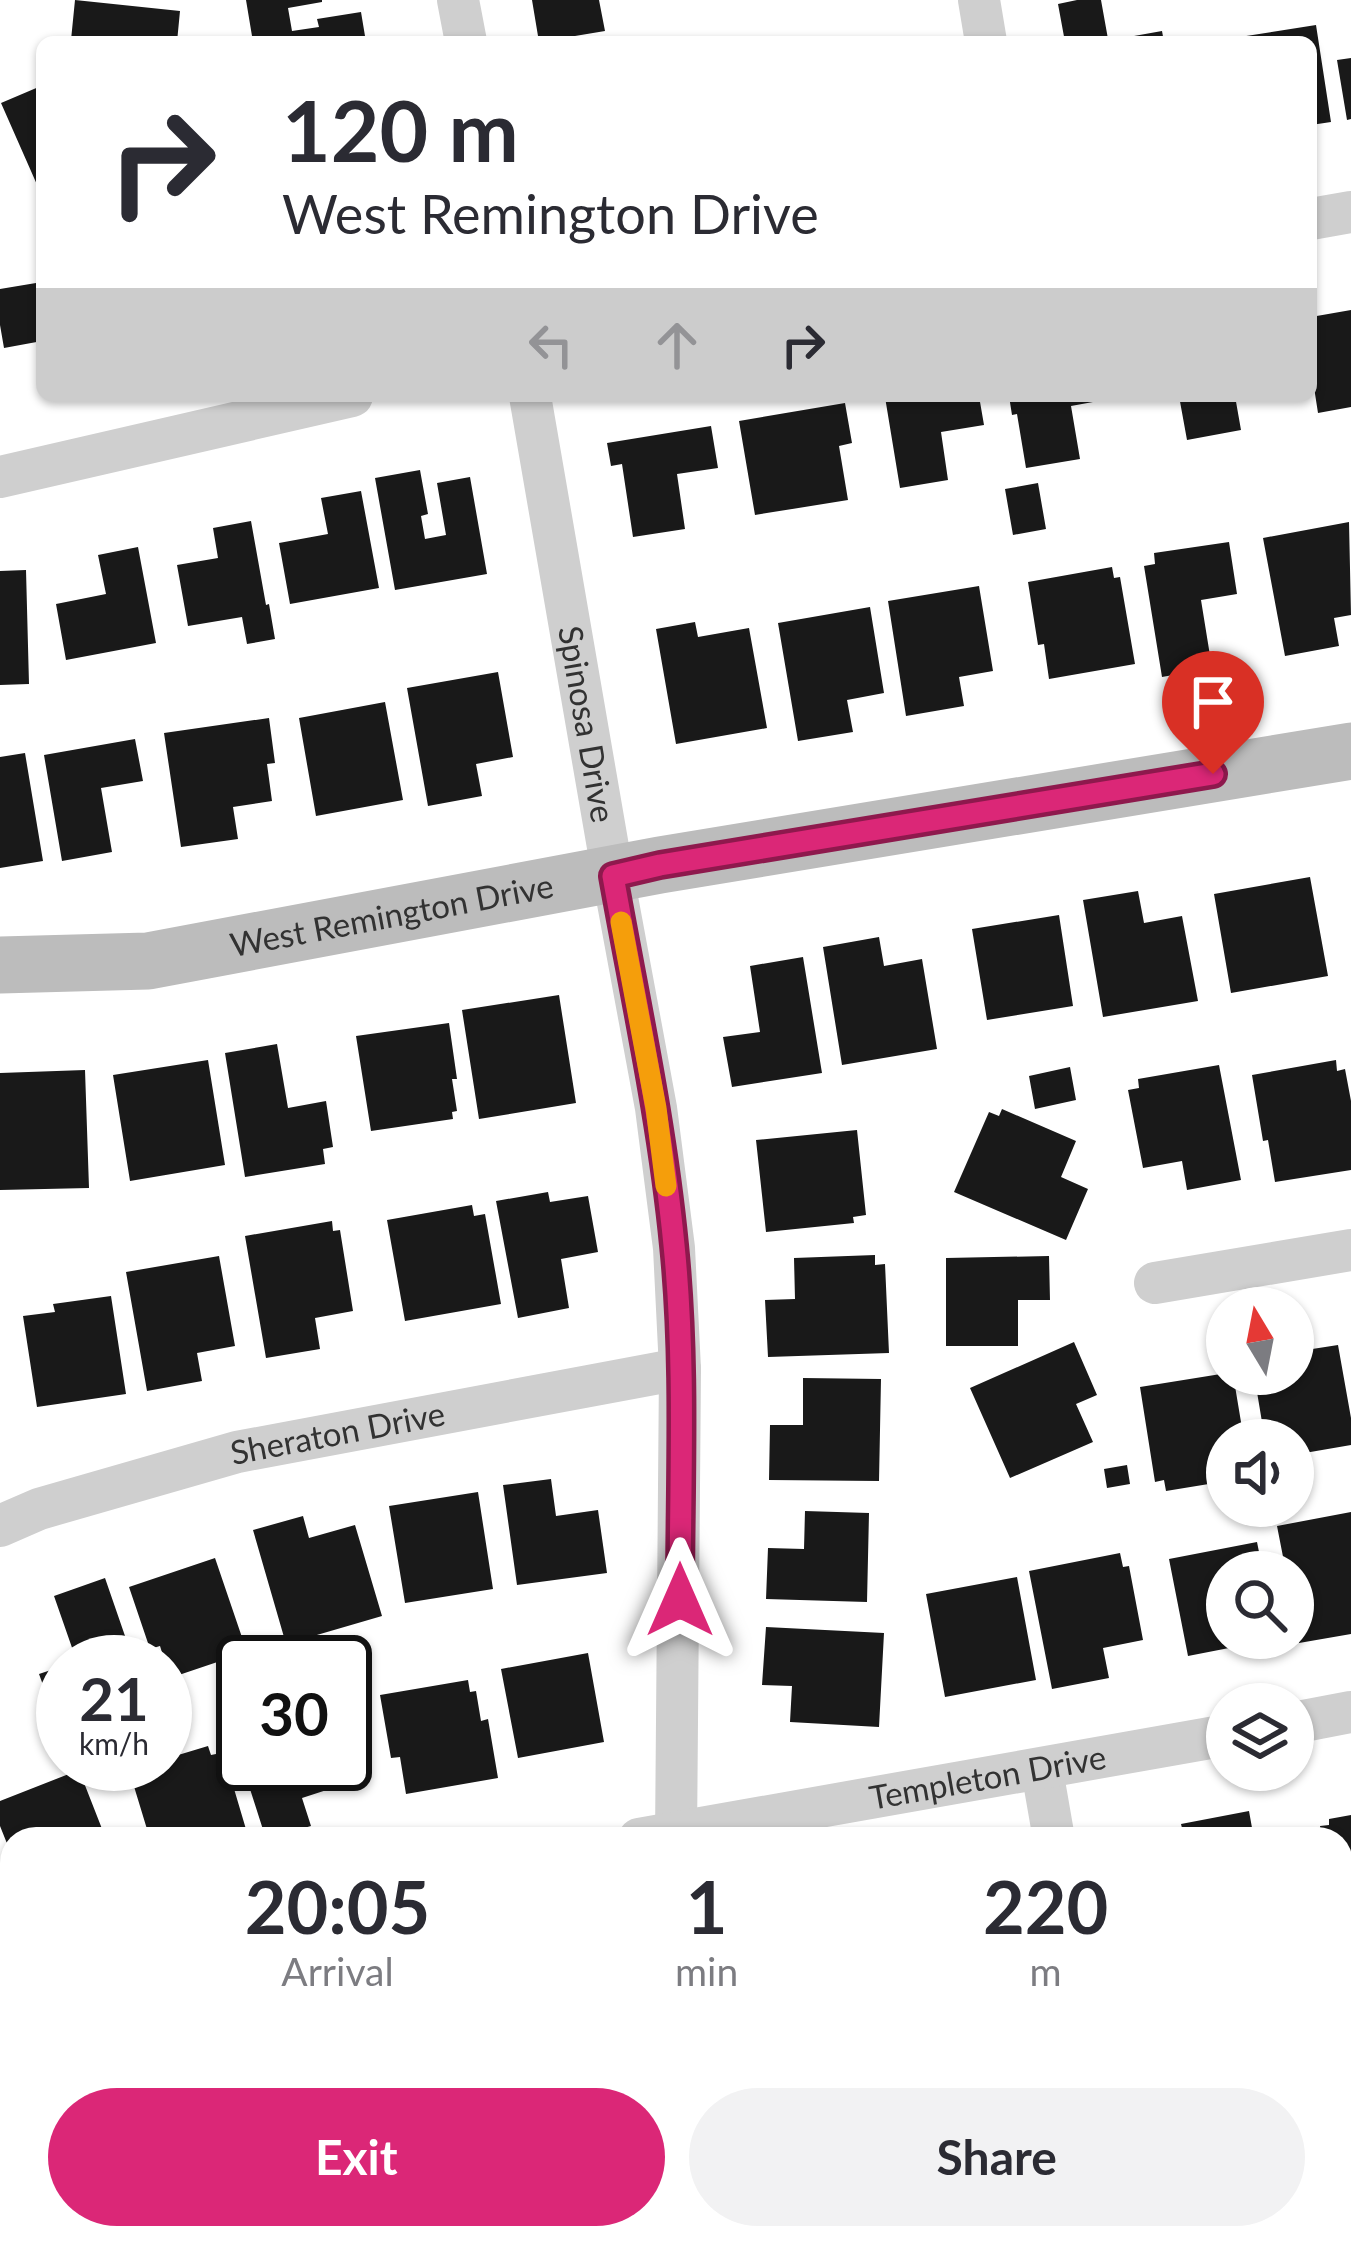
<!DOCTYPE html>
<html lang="en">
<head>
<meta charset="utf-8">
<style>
	:root { --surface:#fff; --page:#f2f2f3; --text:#2b2b33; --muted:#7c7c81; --accent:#db2777 }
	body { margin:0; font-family:Lato,sans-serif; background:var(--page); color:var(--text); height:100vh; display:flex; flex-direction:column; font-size:45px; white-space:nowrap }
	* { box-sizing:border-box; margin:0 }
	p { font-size:39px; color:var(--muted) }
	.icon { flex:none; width:66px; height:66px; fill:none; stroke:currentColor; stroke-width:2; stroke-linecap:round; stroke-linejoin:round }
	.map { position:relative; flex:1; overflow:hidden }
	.sheet { position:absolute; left:0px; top:1827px; width:1353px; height:423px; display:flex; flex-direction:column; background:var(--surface); border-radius:36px 36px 0 0; box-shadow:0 3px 9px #0004 }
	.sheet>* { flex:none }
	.banner { position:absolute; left:36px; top:36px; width:1281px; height:366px; border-radius:18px; box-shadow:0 3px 9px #0004; background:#fff; color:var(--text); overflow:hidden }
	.needle { width:78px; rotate:350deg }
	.fabs { position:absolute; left:1206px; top:1287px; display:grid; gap:24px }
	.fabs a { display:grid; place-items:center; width:108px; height:108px; border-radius:50%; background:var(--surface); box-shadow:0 3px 9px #0004; font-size:60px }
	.speed { position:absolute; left:36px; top:1635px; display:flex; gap:24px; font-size:60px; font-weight:700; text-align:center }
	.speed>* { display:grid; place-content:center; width:156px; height:156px; border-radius:50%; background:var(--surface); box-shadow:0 3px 9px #0004; line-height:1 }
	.speed small { font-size:30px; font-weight:400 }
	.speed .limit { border:6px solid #111; border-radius:18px; background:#fff; color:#111 }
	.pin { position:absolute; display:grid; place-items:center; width:102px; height:102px; color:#fff; margin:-123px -51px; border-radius:50% 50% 50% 0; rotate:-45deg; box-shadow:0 0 12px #0007 }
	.pin .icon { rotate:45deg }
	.me { position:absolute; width:132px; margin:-66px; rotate:0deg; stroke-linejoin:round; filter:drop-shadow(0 0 9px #0008) }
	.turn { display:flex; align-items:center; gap:42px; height:252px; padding:0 48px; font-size:54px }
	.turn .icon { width:156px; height:156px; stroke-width:2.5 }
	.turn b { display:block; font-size:84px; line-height:102px }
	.lanes { display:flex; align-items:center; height:114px; padding:0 48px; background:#0003; justify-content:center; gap:60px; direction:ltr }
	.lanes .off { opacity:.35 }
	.eta { display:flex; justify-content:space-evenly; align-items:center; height:204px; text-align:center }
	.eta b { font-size:72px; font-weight:700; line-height:84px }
	.action { display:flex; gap:24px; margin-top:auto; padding:24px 48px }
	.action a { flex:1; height:138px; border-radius:72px; background:var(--accent); color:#fff; font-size:48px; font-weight:700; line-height:138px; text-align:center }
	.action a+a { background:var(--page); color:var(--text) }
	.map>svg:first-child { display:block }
</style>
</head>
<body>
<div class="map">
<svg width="1351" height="2248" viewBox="0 0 1351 2248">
	<rect width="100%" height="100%" fill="#fff"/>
	<path fill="#191919" d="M75,0L180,11L177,42L71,40Z
		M246,0H322V2L288,8L292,31L319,27L317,19L361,12L366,42H253Z
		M532,0H599L605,31L539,42Z
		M1077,0H1101L1108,39L1065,42L1058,4Z
		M1316,25L1331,122L1311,125V42H1227V39Z
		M1162,31L1164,42H1135L1134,36Z
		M1351,58V119L1347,120L1337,60Z
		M41,86L42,89V196L1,103Z
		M42,282V341L4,348L0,325V289Z
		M1351,310V407L1318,413L1311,368V317Z
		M979,396L984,425L941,432L948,480L900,488L885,397Z
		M1009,396H1115V398L1071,406L1080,459L1026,468L1017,414L1012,415Z
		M1179,396H1235L1241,430L1187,440Z
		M845,403L852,443L839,446L848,500L755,515L739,421Z
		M711,426L718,468L677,474L685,529L633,537L622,464L611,466L607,443Z
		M420,470L428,514L421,516L425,539L446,535L437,483L470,477L487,574L395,590L375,478Z
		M1038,483L1046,529L1013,535L1005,489Z
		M361,491L379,588L290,604L279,543L328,534L321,498Z
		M251,521L266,605L269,604L275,639L247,644L242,617L188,626L177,565L218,558L213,528Z
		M1349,522L1351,615L1334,618L1339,646L1285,656L1263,538Z
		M1229,542L1237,594L1201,600L1212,668L1162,677L1144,566L1155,564L1154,553Z
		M138,547L156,643L66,660L56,604L106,594L98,555Z
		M1112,567L1114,578L1120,577L1135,664L1049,679L1044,644L1038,645L1028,582Z
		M26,570L29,684L0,685V571Z
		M979,586L993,671L959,677L964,706L906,716L888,601Z
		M870,607L884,693L847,700L853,732L798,741L778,623Z
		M695,622L698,637L749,628L767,728L676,744L656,629Z
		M498,672L513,757L476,764L482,796L428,806L407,688Z
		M385,702L403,800L316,816L299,718Z
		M269,718L275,763L267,764L272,801L233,807L238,839L181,847L164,733Z
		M135,739L143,781L101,788L112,852L62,861L44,755Z
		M25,753L43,861L0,868V757Z
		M1310,877L1328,976L1231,993L1214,894Z
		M1138,891L1144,923L1182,916L1198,1001L1103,1017L1083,900Z
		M1059,915L1073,1006L987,1020L972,929Z
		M879,937L884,966L922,959L937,1049L842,1065L823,947Z
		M803,957L822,1073L732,1087L723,1037L760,1032L750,966Z
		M559,995L576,1103L479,1119L462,1010Z
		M449,1023L457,1079H452L457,1111L452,1112L453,1119L371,1131L356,1036Z
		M277,1044L288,1108L326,1101L333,1147L323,1149L325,1164L245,1177L225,1053Z
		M208,1060L225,1165L130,1181L113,1075Z
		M1336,1060L1337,1071L1345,1069L1351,1101V1170L1275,1182L1268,1140L1263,1141L1252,1075Z
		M1219,1065L1241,1180L1187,1190L1182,1161L1143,1168L1128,1090L1139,1088L1138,1079Z
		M1070,1067L1076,1100L1035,1109L1029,1076Z
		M85,1070L89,1188L0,1190V1073Z
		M1002,1109L1076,1141L1061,1177L1088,1189L1066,1240L954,1192L989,1112L999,1116Z
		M857,1130L866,1215L853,1217L854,1223L766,1232L756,1140Z
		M548,1192L550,1202L588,1196L598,1252L561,1259L569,1308L518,1318L496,1201Z
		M472,1205L474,1216L485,1214L501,1304L405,1321L387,1220Z
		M332,1221L333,1231L340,1230L353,1311L315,1318L320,1349L266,1358L245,1236Z
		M875,1255V1265L885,1264L889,1353L768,1357L765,1300L795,1299L794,1258Z
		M219,1256L235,1346L197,1353L202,1381L147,1391L126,1272Z
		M1049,1256L1050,1300H1018V1346H946V1258Z
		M111,1296L126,1394L37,1407L23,1316L55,1312L53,1304Z
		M1074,1342L1097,1395L1076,1404L1093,1442L1010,1478L970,1388Z
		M1338,1345L1351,1418V1445L1293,1455V1440H1265L1254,1374H1293V1352Z
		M1227,1373L1233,1374L1244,1440H1227V1481L1166,1491L1164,1480L1155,1482L1140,1387Z
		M803,1378L881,1379L879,1481L769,1480L770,1425H803Z
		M1127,1465L1130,1484L1107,1488L1104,1469Z
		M551,1479L556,1516L598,1510L607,1573L517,1585L503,1485Z
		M478,1492L493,1589L405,1603L389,1506Z
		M805,1511L869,1513L867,1602L766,1599L768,1548L804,1549Z
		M1351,1512V1634L1299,1643L1293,1609V1572H1286L1277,1526Z
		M303,1516L309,1538L355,1525L382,1616L286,1644L253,1530Z
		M1257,1542L1263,1572H1227V1638H1270V1640L1188,1656L1169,1559Z
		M1120,1553L1123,1567L1129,1566L1143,1640L1103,1648L1109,1678L1052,1689L1029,1571Z
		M215,1558L247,1652L170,1678L160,1646L150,1649L129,1587Z
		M1017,1577L1036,1680L945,1697L926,1594Z
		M105,1578L134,1662H77L54,1596Z
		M766,1627L884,1633L879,1727L790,1722L792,1686L762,1685Z
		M588,1653L604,1742L518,1758L501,1669Z
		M63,1666V1712L54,1715L39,1674Z
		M468,1680L470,1692L476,1691L481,1721L488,1719L498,1778L406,1794L400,1757L391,1758L380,1695Z
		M243,1723V1762L242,1763L231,1727Z
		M208,1746L211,1755L216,1754L226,1784L232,1782L248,1836L239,1839H150L129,1770L148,1764H165V1759Z
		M242,1764H336L342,1785L302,1798L311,1826L266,1839Z
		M79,1770L106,1839H12V1856L0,1826V1801Z
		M1249,1811L1254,1839H1146V1835L1182,1828L1181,1824Z
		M1351,1815V1910L1341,1912V1839H1322L1320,1826L1329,1825V1819Z
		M230,2238H279L283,2248H205Z
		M302,2238H404L408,2248H306Z
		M436,2238H495L497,2245L487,2248H439Z
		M737,2238H830V2248H737Z"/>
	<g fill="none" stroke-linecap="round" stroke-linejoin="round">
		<g stroke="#cfcfcf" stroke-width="42">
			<path d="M458,0L466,42"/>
			<path d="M979,0L986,42"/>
			<path d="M1311,219L1351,212"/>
			<path id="s1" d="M530,396L613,876L656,1108L674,1248L680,1369L676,1839"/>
			<path d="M0,477L352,396"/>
			<path d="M1155,1283L1351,1250"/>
			<path id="s2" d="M0,1526L39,1509L237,1452L680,1369"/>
			<path d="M1293,1723L1351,1712"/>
			<path d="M1042,1770L1054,1839"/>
			<path id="s3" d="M639,1839L1227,1735"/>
			<path d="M610,2248L618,2238"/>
		</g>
		<path stroke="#bcbcbc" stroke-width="57" id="s4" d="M0,965L148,961L660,865L1351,751"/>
	</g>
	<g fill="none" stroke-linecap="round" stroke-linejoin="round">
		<defs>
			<path id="route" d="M680,1600C680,1482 686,1363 674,1245C662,1121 635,999 613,876L660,865L1213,774"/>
		</defs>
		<use href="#route" stroke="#8e194d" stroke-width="30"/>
		<use href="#route" stroke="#db2777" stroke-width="21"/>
		<path stroke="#f59e0b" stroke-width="21" d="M621,922L656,1108L666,1186"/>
	</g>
	<g text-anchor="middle" stroke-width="12" stroke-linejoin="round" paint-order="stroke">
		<g font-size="33" fill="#323232" stroke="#fff">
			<text dy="12" stroke="none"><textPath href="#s1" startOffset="333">Spinosa Drive</textPath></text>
			<text dy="12" stroke="none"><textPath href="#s4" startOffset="396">West Remington Drive</textPath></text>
			<text dy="12" stroke="none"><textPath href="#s2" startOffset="351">Sheraton Drive</textPath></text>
			<text dy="12" stroke="none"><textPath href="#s3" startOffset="354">Templeton Drive</textPath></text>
		</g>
	</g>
</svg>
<div class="fabs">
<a><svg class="needle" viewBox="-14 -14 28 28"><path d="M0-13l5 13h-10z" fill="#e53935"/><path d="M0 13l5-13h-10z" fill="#7c7c81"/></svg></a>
<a><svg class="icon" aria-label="sound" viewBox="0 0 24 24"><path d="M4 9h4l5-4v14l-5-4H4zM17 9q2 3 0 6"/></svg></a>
<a><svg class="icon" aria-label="search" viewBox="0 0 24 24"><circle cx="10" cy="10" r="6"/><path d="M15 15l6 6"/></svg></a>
<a><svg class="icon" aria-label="layers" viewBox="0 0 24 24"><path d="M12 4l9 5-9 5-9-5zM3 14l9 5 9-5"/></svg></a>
</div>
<div class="speed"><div>21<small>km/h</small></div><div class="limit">30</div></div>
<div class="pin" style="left:1213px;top:774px;background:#d93025"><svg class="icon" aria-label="arrive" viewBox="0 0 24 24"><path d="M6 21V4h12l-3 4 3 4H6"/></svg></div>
<svg class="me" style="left:680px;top:1600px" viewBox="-20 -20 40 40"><path d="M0-17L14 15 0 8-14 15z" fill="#db2777" stroke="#fff" stroke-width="4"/></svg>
<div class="banner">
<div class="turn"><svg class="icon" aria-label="right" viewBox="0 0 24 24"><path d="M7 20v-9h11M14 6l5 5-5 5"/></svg><div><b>120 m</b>West Remington Drive</div></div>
<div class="lanes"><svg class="icon off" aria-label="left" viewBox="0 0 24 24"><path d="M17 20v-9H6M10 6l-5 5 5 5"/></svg><svg class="icon off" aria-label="ahead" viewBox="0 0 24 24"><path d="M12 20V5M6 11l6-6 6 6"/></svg><svg class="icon" aria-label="right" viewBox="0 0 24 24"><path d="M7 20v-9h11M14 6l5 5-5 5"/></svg></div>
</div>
<section class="sheet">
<div class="eta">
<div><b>20:05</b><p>Arrival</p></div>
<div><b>1</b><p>min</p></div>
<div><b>220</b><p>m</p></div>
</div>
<div class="action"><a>Exit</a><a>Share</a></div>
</section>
</div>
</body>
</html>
